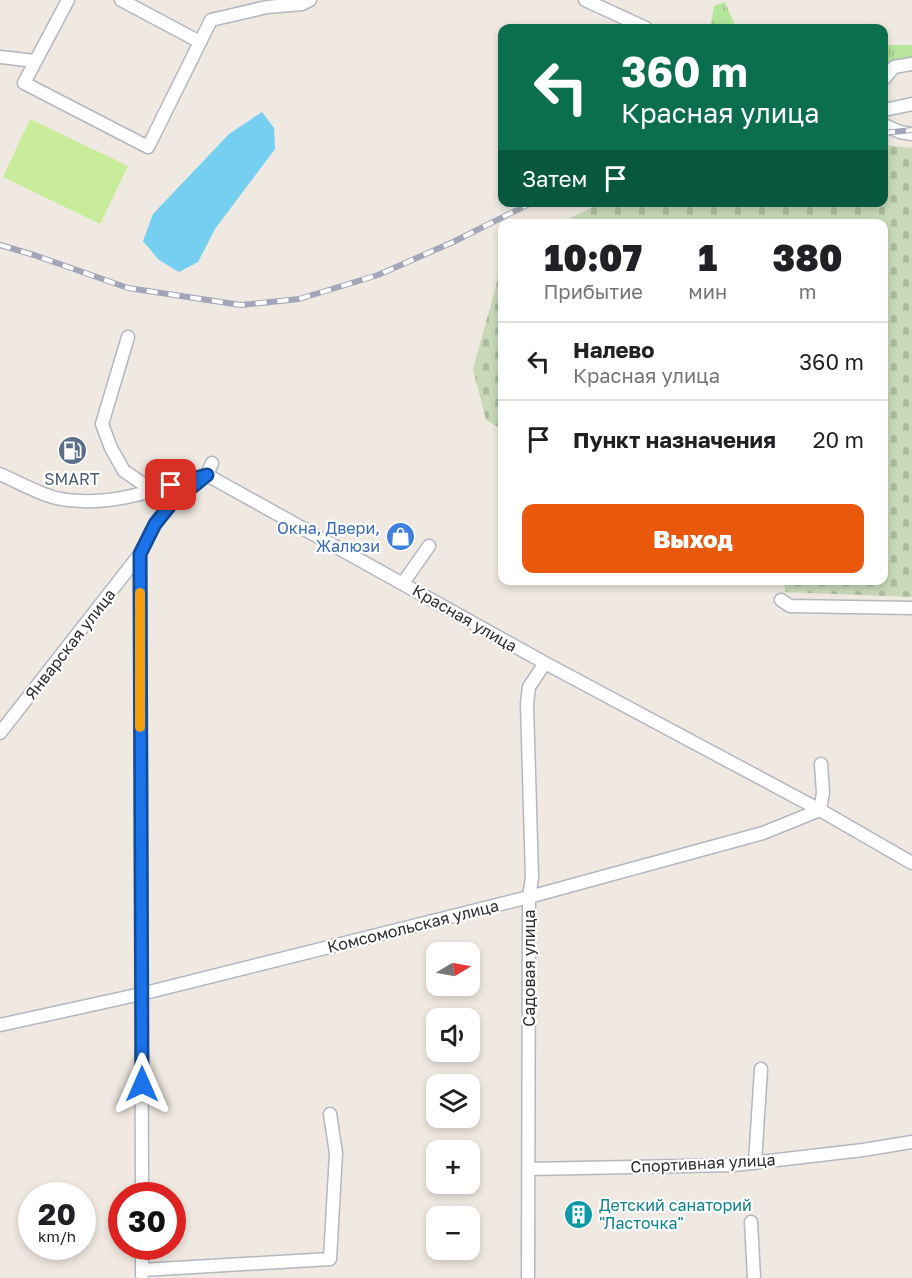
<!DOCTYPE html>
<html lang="ru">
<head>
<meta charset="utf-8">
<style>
	:root { --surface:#fff; --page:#f2f2f2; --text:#202124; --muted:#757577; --line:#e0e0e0; --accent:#ea580c }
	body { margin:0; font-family:"Golos Text",sans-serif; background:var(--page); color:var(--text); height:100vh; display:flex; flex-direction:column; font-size:22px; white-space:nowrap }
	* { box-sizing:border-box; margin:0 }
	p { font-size:20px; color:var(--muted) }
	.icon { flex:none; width:33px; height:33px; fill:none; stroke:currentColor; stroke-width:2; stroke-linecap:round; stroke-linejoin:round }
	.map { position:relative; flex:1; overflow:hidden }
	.panel { position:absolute; left:498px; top:219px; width:390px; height:366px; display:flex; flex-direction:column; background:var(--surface); border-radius:12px; box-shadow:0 3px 9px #0003 }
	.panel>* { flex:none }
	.guide { position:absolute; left:498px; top:24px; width:390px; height:183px; border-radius:12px; box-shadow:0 3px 9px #0003; background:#0b6e4f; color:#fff; overflow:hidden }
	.needle { width:39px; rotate:80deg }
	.controls { position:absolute; left:426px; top:942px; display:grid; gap:12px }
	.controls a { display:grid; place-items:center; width:54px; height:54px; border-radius:12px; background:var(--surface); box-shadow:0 3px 9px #0003; font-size:30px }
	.speed { position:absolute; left:18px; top:1182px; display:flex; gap:12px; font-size:30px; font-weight:700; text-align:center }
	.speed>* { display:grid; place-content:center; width:78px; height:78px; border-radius:50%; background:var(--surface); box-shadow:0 3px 9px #0003; line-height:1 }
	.speed small { font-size:15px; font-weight:400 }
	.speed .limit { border:9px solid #d22; background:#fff; color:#111 }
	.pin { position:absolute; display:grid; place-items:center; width:51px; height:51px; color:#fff; margin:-26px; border-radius:12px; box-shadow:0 3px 9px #0006 }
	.me { position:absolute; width:66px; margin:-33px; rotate:0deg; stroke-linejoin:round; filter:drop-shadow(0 0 4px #0008) }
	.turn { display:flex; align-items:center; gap:21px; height:126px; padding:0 24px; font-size:27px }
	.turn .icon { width:78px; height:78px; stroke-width:2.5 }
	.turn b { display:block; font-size:42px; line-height:51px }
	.then { display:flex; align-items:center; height:57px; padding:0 24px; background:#0003; gap:12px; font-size:22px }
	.eta { display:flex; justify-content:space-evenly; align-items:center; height:102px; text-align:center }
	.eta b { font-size:36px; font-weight:800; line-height:42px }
	.cta { display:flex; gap:12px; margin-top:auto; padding:12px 24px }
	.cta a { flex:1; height:69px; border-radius:12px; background:var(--accent); color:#fff; font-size:24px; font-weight:800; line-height:69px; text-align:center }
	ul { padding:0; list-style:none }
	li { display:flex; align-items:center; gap:18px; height:78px; padding:0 24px; border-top:2px solid var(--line) }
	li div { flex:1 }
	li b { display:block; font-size:22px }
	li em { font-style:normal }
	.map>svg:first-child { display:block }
</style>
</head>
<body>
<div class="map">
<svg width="912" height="1278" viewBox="0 0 912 1278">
	<defs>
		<pattern id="grass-tufts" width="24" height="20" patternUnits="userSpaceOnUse" patternTransform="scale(1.5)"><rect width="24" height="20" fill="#b6e59e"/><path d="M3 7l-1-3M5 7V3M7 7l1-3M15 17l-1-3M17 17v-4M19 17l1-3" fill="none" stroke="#9dc588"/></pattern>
		<pattern id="cemetery-stones" width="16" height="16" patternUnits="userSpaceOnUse" patternTransform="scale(1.5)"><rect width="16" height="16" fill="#c8d9b8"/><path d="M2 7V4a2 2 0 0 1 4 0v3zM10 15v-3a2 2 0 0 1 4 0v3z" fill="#acbb9e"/></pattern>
	</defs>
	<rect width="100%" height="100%" fill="#efe9e1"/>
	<path fill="url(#grass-tufts)" d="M725,2L736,28H710L714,6Z
		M884,45H912V64L884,76Z"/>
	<path fill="url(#cemetery-stones)" d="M884,145L912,148V597L785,592L784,581L884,580V224L559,223L602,203L884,202Z
		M502,270V429L486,420L473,369L499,275Z"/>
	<path fill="#c9ec9a" d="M30,119L128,166L100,224L3,177Z"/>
	<path fill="#75cff0" d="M262,112L274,128L275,149L215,229L198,262L179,272L159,260L143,241L153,214L229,134Z"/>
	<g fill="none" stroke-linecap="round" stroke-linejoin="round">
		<defs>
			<path id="minor" d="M68,0L24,83L148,147L211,20L267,7L302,4L310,0
				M121,0L200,42
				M585,0L646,28
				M0,57L35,61
				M884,79L894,67L912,64
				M884,110L912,104
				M884,125L900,132L912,134
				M128,337L102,424L111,448L124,471L152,490
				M0,474C18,482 37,493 56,498C107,509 158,489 207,475L545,663L820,810L912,863
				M207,475L212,463
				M403,583L429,546
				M781,600L790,606L912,608
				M0,733L140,554
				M820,810L823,793L821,764
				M0,1025L141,994L529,897L763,833L820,810
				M755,1163L761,1069
				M529,1169L734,1165L863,1150L912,1142
				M142,1196L140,554L155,524L171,504L201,480
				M751,1222L754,1278
				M142,1246V1275
				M142,1270L330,1259L336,1153L330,1114
				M528,1278L529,897L532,878L527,704L529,687L545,663"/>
		</defs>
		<use href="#minor" stroke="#b4b7c1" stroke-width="15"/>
		<use href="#minor" stroke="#fff" stroke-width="12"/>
		<defs>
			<path id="rail" d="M884,133L912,130
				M0,245L34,255L128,288L241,305L299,299L378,275L453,242L533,202"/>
		</defs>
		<use href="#rail" stroke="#a3a6b8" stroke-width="6"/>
		<use href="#rail" stroke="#fff" stroke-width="4" stroke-dasharray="11" stroke-linecap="butt"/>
	</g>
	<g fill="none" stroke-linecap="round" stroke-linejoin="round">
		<defs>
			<path id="route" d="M142,1084L140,554L155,524L171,504L207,475L171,485"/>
		</defs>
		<use href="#route" stroke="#114b97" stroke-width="15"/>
		<use href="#route" stroke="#1a73e8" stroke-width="10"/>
		<path stroke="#f59e0b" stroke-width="10" d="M140,593V727"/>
	</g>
	<defs>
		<symbol id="fuel-disc" viewBox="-11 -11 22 22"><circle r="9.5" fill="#5c6f8a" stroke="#fff"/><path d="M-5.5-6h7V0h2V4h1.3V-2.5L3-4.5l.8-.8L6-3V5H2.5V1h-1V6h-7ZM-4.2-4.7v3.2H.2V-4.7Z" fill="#fff"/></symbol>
		<symbol id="shop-disc" viewBox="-11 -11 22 22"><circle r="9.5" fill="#3f7fe0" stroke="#fff"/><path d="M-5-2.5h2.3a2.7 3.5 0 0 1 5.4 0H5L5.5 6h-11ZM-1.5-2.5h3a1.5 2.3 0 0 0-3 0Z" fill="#fff"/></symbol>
		<symbol id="building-disc" viewBox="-11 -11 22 22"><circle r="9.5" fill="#0f9aa8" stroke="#fff"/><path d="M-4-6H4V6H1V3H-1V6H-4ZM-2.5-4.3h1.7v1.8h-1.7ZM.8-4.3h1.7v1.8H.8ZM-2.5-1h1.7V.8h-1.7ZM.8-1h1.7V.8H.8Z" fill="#fff"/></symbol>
	</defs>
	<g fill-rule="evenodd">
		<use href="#fuel-disc" x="56" y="434" width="33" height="33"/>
		<use href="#shop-disc" x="384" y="520" width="33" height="33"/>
		<use href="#building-disc" x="562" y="1198" width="33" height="33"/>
	</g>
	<g text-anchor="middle" stroke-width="4.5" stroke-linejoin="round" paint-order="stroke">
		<g font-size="16" fill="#4e5e75" stroke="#fff">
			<text x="72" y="485">SMART</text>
		</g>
		<g font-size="16" fill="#366cbe" stroke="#fff" text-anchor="end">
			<text x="380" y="534">Окна, Двери,<tspan x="380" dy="18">Жалюзи</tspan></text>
		</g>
		<g font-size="16" fill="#2e2e2e" stroke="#fff">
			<text transform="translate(465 618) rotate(30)" y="6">Красная улица</text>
			<text transform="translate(70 644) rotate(-52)" y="6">Январская улица</text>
			<text transform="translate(413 926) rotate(-14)" y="6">Комсомольская улица</text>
			<text transform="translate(529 968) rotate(-90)" y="6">Садовая улица</text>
			<text transform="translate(703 1163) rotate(-3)" y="6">Спортивная улица</text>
		</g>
		<g font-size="16" fill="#0d838f" stroke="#fff" text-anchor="start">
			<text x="599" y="1211">Детский санаторий<tspan x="599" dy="18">"Ласточка"</tspan></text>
		</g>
	</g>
</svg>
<div class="controls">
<a><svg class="needle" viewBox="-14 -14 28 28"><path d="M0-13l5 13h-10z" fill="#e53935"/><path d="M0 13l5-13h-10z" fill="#757577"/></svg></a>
<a><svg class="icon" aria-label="sound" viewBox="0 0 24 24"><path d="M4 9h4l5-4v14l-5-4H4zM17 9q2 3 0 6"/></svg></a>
<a><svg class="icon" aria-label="layers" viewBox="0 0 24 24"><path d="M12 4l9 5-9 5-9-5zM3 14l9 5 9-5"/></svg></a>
<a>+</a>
<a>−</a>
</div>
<div class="speed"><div>20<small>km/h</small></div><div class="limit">30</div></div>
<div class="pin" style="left:171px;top:485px;background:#d93025"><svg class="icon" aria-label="arrive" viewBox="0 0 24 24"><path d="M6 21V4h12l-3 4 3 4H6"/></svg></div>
<svg class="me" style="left:142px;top:1084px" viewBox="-20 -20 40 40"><path d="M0-17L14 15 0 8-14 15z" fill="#1a73e8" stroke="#fff" stroke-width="4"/></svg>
<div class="guide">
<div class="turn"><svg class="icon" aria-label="left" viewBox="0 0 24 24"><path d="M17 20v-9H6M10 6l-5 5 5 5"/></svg><div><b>360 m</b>Красная улица</div></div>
<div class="then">Затем<svg class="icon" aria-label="arrive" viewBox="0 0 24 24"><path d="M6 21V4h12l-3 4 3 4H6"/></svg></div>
</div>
<section class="panel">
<div class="eta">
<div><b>10:07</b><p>Прибытие</p></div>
<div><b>1</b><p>мин</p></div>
<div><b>380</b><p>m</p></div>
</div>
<ul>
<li><svg class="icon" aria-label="left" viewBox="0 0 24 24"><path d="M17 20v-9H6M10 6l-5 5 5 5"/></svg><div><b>Налево</b><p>Красная улица</p></div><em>360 m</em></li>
<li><svg class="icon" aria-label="arrive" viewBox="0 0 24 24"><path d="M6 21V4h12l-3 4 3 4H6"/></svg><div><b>Пункт назначения</b></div><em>20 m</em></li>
</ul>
<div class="cta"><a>Выход</a></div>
</section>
</div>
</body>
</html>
